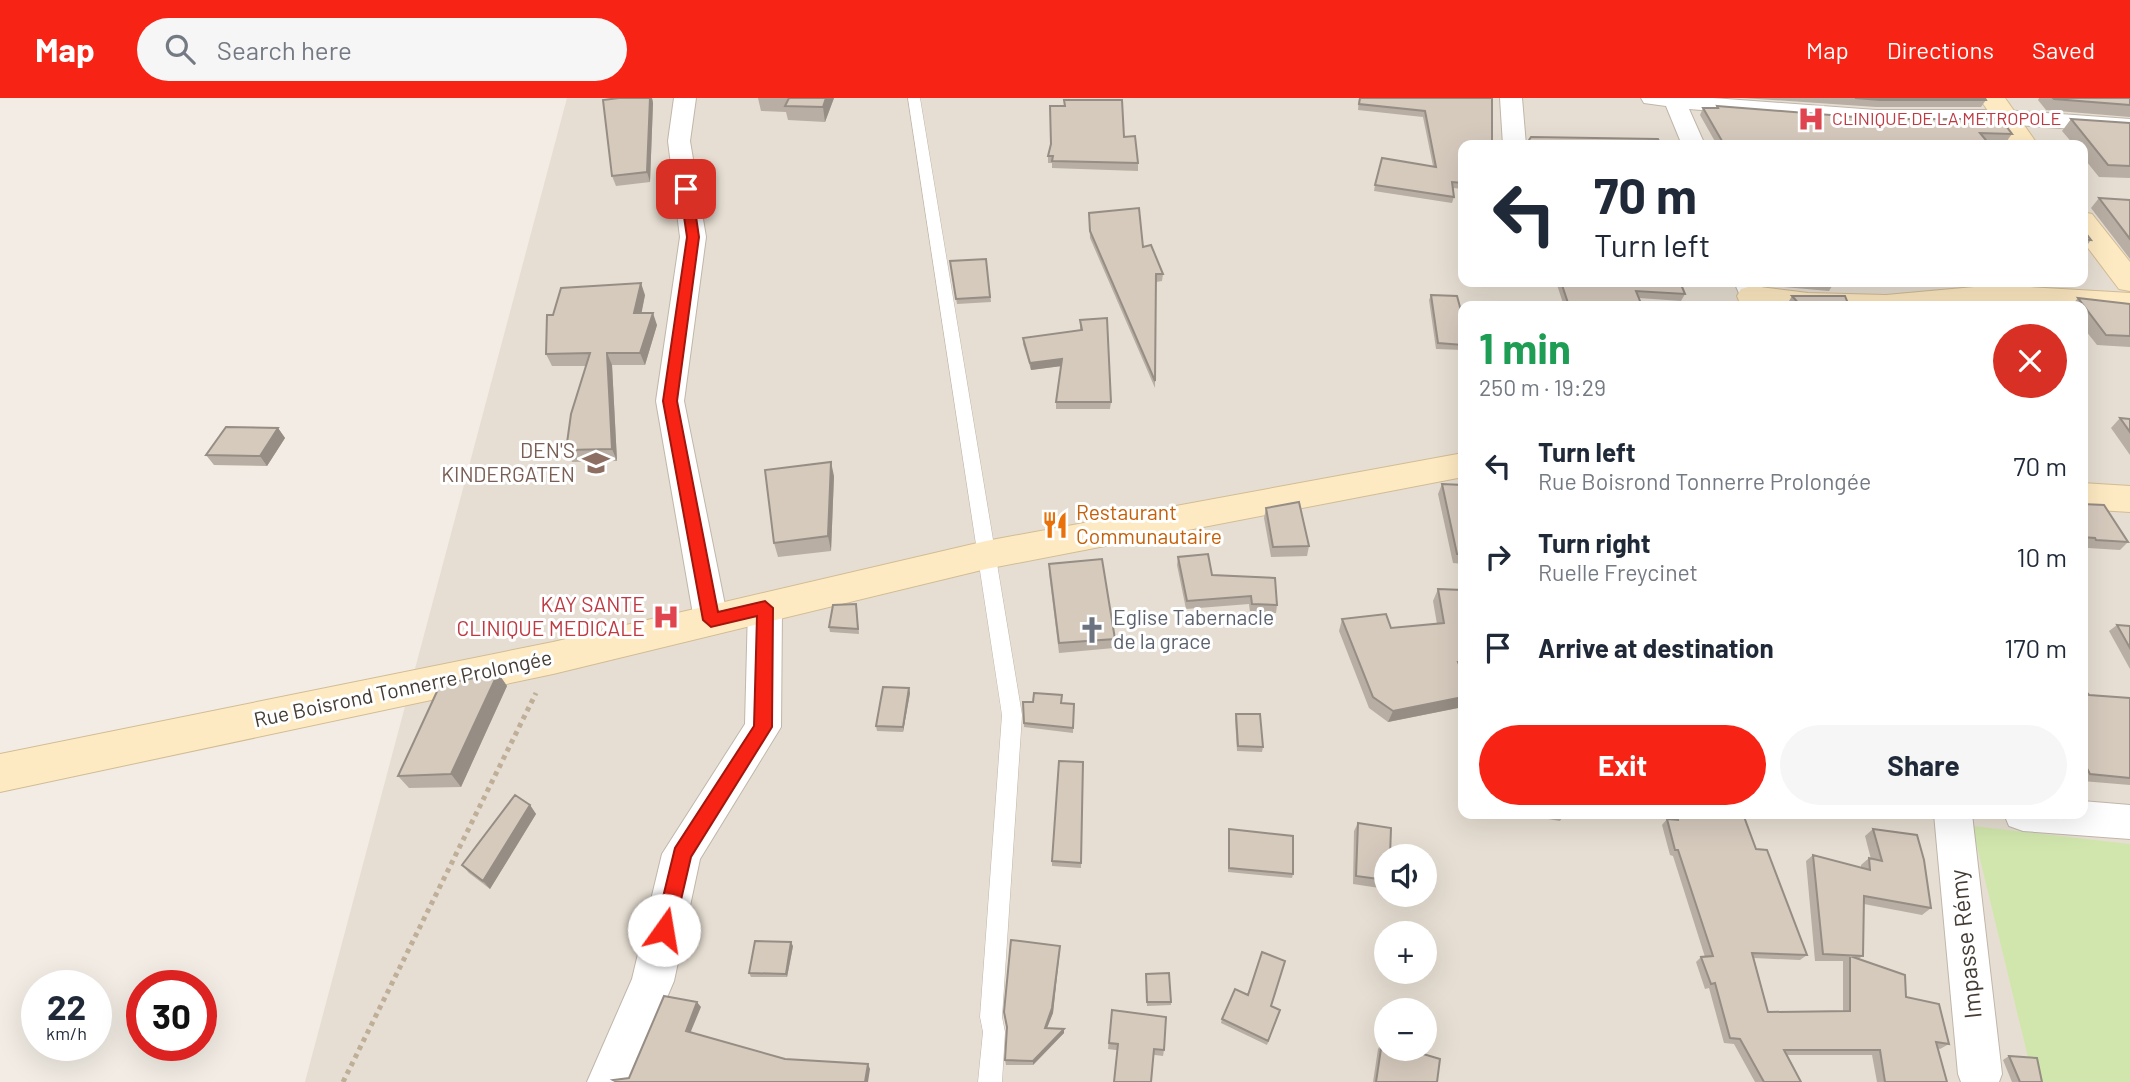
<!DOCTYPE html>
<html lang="en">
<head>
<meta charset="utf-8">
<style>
	:root { --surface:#fff; --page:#f6f6f7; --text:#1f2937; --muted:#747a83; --accent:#f72315 }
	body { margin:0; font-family:Barlow,sans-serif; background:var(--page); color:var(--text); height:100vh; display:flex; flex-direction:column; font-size:26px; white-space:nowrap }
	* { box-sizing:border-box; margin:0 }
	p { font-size:23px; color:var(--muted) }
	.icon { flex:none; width:38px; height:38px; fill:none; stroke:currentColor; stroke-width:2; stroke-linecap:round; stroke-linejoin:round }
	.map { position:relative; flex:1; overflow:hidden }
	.details { position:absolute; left:1458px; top:203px; width:630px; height:518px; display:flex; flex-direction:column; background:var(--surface); border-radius:14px; box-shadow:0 7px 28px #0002 }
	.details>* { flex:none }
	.top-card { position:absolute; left:1458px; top:42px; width:630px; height:147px; border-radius:14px; box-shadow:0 7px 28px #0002; background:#fff; color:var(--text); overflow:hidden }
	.buttons { position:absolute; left:1374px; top:746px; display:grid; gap:14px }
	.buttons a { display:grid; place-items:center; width:63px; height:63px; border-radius:50%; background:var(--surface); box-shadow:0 7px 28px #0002; font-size:35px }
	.speed { position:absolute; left:21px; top:872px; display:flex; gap:14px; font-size:35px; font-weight:700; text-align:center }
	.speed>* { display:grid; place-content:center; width:91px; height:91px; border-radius:50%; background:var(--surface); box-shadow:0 7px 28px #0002; line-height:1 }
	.speed small { font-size:18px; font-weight:400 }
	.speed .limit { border:10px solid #d22; background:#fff; color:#111 }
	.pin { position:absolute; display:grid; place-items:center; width:60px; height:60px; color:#fff; margin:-30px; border-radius:14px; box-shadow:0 4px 10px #0006 }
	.me { position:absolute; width:77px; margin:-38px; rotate:13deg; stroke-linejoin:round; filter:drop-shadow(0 0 5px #0008) }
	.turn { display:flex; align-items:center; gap:24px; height:147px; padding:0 21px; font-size:32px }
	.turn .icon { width:91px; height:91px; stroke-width:2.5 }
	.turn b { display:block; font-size:49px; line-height:60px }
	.round { display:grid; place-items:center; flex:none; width:74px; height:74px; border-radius:37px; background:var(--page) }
	.overview { display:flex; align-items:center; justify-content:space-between; height:119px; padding:0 21px }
	h1 { font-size:42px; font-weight:700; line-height:52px; color:#1e9e55 }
	.action { display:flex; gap:14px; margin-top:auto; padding:14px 21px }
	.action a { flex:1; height:80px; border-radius:42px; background:var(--accent); color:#fff; font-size:28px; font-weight:700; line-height:80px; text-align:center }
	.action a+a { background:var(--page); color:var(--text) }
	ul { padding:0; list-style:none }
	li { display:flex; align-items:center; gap:21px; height:91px; padding:0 21px }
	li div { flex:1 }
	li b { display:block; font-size:26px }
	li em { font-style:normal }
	header { display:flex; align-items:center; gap:42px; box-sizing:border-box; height:98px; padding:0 35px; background:var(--accent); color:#fff }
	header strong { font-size:33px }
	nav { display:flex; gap:38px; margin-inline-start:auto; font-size:24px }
	.search { width:490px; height:63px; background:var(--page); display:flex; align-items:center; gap:18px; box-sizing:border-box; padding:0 24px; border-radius:38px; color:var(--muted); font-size:26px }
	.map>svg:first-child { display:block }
</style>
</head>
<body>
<header>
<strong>Map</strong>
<div class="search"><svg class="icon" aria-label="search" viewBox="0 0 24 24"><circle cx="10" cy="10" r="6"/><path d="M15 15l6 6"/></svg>Search here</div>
<nav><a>Map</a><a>Directions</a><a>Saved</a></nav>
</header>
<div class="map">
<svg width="2130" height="984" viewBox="0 0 2130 984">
	<rect width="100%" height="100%" fill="#f2ece4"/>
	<path fill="#e6ded2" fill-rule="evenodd" d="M567,0H2130V984H305ZM1463,47H2082V184H1463ZM1463,208H2082V716H1463ZM1386,758H1424V796H1386ZM1386,835H1424V873H1386ZM1386,912H1424V950H1386Z"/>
	<path fill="#d1e6ad" d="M1972,728L2130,746V984H2034Z"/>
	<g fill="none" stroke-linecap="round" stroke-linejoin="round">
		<defs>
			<path id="lane" d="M908,0H920L1022,617L1002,919L1005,934L1002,984H978L983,934L980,919L1002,617Z"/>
			<path id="street" d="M674,0H696L690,43L706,139L684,303L728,522L723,532L711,535L699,532L694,522L656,303L680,139L668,43Z
				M1500,0H1522L1526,47H1503Z
				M1641,0H1713L1876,12H2004L2130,21V35L2004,26H1876L1689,11L1705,47H1682L1666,8L1644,5Z
				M1734,184H1760L1765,198L1761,204L1752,206L1743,204Z
				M765,497L777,501L782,510L781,629L700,761L674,883L631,984H587L632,881L662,756L745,626L748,510L753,501Z
				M2082,703L2130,707V741L2023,733L2009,728L2004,716H2082Z
				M1934,716H1972L2002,976L1999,984H1961L1958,976Z"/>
			<path id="secondary" d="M1979,0H2005L2038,47H2012Z
				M2082,114L2092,116L2130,164V193L2119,191L2082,142Z
				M1996,187L2130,195V215L2082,211V208L1996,205L1969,208H1741L1737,198L1741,191L1752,188L1808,195L1886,197Z
				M1463,355V379L986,471L553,576L0,694V656L553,544L986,443Z
				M2082,385L2130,388V414L2082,411Z"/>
		</defs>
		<use href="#lane" stroke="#c0b6aa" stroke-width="1"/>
		<use href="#street" stroke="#c0b6aa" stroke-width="2"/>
		<use href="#secondary" stroke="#d2bc94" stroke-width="2"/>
		<path stroke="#bfae98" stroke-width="5" stroke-dasharray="4.5 4.5" stroke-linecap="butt" d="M343,984L536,595"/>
		<use href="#lane" fill="#fff" fill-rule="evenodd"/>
		<use href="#street" fill="#fff" fill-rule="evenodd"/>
		<use href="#secondary" fill="#feeac2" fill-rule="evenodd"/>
	</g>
	<path fill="#b8aea3" d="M619,0H652L653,5L650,84L616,88L612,78Z
		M758,0H834L825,24L788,22L786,14L761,13Z
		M1359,0H1492L1463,47V91L1453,90L1454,99L1452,105L1374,93L1375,87L1433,68L1423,19L1358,12Z
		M1743,0H1985L1986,2L1981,9H1876Z
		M2039,0H2130V19L2046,12L2038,2Z
		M1064,2L1124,39L1138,65V73L1052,70V65H1048V58L1064,8Z
		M1717,8L2012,36L2006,44L1987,43L1990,47H1717L1700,17L1703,10H1716Z
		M2071,21L2130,25V80L2099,79L2082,58V47H2074L2062,33Z
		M2099,100L2130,102V161L2091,110Z
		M2082,114L2085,134L2091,142L2085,150H2082Z
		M1089,115L1143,149L1163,176L1162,183L1156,184L1155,290L1090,140Z
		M986,161L991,204L957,206L950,163Z
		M1556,184H1680L1685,196L1681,203L1639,200L1642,208H1564Z
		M1771,184H1833L1834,185L1829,193L1773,188Z
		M645,197L641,215L657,227L645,267H612L617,363L572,364L566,352L586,268H552L546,256L553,217Z
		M1431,197L1463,220V252L1436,251L1429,202Z
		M1792,198L1849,208H1786Z
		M2078,200L2130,206V249L2097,247L2082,228V208H2071Z
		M1080,222L1111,304L1110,311H1056V304L1061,268L1031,272L1023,246V240L1080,232Z
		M2120,320L2130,321V357L2111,330Z
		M278,330L285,340L267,368L214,367L206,357Z
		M834,378L831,453L778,459L774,445Z
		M1442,386L1463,387V466L1453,465L1438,396Z
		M2082,406L2128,444L2120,452L2088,450L2086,448L2082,447Z
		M1266,410L1309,448L1307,458L1271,459L1264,420Z
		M1178,459L1212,477L1277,507L1276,515L1250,514L1249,506L1186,511L1177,467Z
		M1049,466L1115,541L1114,550L1059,555L1049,475Z
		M1438,491L1463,492V609L1388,624L1369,610L1339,533L1342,521L1391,530L1437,526L1433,503Z
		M857,511L859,536L830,534L829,529Z
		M2117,527L2130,528V571L2109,533Z
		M498,575L507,588L461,689L409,690L398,678Z
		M2082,589L2089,597L2130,600V687L2082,683Z
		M910,595L903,634L877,633L876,628Z
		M1023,604L1074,606L1073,635L1024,629Z
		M1236,616L1263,649L1262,654L1237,653L1235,621Z
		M1083,664L1081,770L1052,768V763Z
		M530,707L536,716L490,791L469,775L462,767Z
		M1531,716H1563V718L1560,723L1531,718Z
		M1670,716H1743L1756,751L1807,857L1800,862L1754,860L1768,914L1843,913V863H1815L1806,763L1813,757L1861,770V767L1869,760L1871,761L1865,738L1873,731L1931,810L1922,817L1864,806L1863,858L1858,861L1906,899L1949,946L1940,951L1938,950L1947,984H1877L1872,957H1786L1801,984H1755L1734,946L1724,945L1709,890L1705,891L1696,864L1701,859H1705L1673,758L1670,757L1662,727L1667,721L1672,722Z
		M1358,725L1386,758V791L1353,786L1354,733Z
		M1229,731L1293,776L1292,780L1228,774V735Z
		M793,848L787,879H751L749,875Z
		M1060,853L1053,915L1047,930L1064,935L1033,967H1006L1005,962Z
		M1146,876L1171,904V907L1147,908Z
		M1248,897L1280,912L1267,947L1221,925L1222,921Z
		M1112,912L1164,952L1163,958L1108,951Z
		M1382,944L1437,984H1373L1378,951Z
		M2009,958L2042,984H2012L2003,962Z"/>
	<path fill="#968d84" d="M650,0H652L653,5L650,84L647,74Z
		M826,0H834L825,24L823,9Z
		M641,185L645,197L639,228L634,215Z
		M653,215L657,227L645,267L640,255Z
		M607,255L612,267L617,363L612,351Z
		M1062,261V268L1031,272L1030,265Z
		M278,330L285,340L267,368L260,358Z
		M831,364L834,378L831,453L828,438Z
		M498,575L507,588L461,689L451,676Z
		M909,590L910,595L903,634V629Z
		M1463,599V609L1388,624L1393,613Z
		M530,707L536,716L490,791L483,783Z
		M791,844L793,848L787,879L786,876Z
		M1060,848L1053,915L1045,935V930Z
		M697,904L701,909L689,938L686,933Z
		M1064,931V935L1033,967V963Z
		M868,966L870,971L868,984H865Z"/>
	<path fill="#d6cabd" stroke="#968d84" stroke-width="2" d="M619,0H650L647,74L612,78L603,2Z
		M789,0H826L823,9L785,8Z
		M1360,0H1492V47H1463V85L1452,84L1454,99L1375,87L1382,60L1436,69L1425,13L1359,6Z
		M1855,0H1985L1986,2H1880Z
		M2053,0H2130V7L2054,1Z
		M1064,2H1122L1124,39L1135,38L1138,65L1052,63L1053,58H1048L1051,46L1050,8H1065Z
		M1717,8L1880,21H2001L2012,36L1980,35L1990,47H1730L1727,43H1722L1703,10H1718Z
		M2071,21L2130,25V68L2108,67Z
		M1531,39L1658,41L1661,47H1531L1529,42Z
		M2099,100L2130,102V141Z
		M1139,110L1143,149L1151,147L1163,176H1156L1155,283L1090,133L1089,115Z
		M2082,114H2085V134L2091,142L2082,141Z
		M986,161L990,199L956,201L950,163Z
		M1561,184H1680L1685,196L1636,193L1642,208H1569Z
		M641,185L634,215H653L640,255H607L612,351L566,352L571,316L590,255L546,256L547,217H553L561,190Z
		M1431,197L1457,198L1463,220V247L1438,245Z
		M1792,198H1845L1849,208H1801Z
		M2078,200L2130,206V238L2106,237Z
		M1107,220L1111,304H1056L1062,261L1030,265L1023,240L1082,232L1080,222Z
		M2120,320L2130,321V334Z
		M226,329L278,330L260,358L206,357Z
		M831,364L828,438L774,445L765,372Z
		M1442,386L1463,387V456H1457Z
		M1299,404L1309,448L1273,449L1266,410Z
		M2082,406L2104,407L2128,444L2096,442L2095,440L2082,439Z
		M1208,456L1212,477L1275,480L1277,507L1252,506L1251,498L1187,503L1178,459Z
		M1102,461L1115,541L1059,545L1049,466Z
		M1438,491L1463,492V564H1458L1463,577V599L1393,613L1373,599L1342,521L1386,516L1391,530L1444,525Z
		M856,506L858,531L829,529L833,507Z
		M2117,527L2130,528V550Z
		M498,575L451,676L398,678L440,587Z
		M883,589L909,590L903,629L876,628Z
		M2082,589L2089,597L2130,600V680L2090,676L2082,661Z
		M1034,595L1062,597L1061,605L1074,606L1073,630L1024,625L1023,604H1033Z
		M1236,616H1260L1263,649L1238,648Z
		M1059,663L1083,664L1081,765L1052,763Z
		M515,697L530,707L483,783L462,767Z
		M1548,716H1563V718Z
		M1677,716H1743L1756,751L1767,752L1807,857L1752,855L1768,914L1850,913V858L1905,877L1906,899L1939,906L1949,946L1936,944L1947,984H1885L1880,952H1784L1801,984H1764L1740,941L1730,940L1715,885L1711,886L1701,859L1713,858L1678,752H1675L1667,721L1678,722Z
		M1358,725L1391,730L1390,758H1386V782L1356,778Z
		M1229,731L1293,738V776L1229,770Z
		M1873,731L1917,737L1924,762L1931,810L1864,798L1863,858L1823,856L1813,757L1870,772L1869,760L1882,763Z
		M1011,842L1060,848L1052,910L1045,930L1064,931L1033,963L1005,962L1007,929L1004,914Z
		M755,843L791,844L786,876L749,875Z
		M1262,854L1285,863L1271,908L1280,912L1268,943L1222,921L1235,891L1248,897Z
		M1169,875L1171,904H1147L1146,876Z
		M664,898L697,904L686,933L785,961L868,966L865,984H617L613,982L629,980Z
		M1112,912L1166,919L1164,952L1154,951L1151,984H1114L1118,946L1109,945Z
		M1382,944L1386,945V950H1403L1440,961L1437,984H1376Z
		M2009,958L2037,960L2042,984H2020Z"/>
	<path fill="#f72315" stroke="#a1170e" stroke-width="2" d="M686,87L692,91L699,139L677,303L718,514L765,503L773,510L772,629L691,759L674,832L671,839L664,842L658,839L655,832L675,750L754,628L757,518L711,529L703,522L663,303L687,139L680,91Z"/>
	<defs>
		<symbol id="hospital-bare" viewBox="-9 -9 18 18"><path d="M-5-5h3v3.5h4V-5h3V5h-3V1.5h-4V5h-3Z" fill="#e0444e" stroke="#fff" stroke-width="2.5" paint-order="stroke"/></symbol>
		<symbol id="school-bare" viewBox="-9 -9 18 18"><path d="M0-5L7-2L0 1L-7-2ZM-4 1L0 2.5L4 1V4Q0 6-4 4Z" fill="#8d6e63" stroke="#fff" stroke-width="2.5" paint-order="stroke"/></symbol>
		<symbol id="restaurant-bare" viewBox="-9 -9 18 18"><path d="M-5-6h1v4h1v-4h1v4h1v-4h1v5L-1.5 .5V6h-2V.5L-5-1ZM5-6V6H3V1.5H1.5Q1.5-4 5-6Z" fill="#e8710a" stroke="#fff" stroke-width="2.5" paint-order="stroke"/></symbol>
		<symbol id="church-bare" viewBox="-9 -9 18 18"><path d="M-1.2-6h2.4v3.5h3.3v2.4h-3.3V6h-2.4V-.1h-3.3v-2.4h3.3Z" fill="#6b7280" stroke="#fff" stroke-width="2.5" paint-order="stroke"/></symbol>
	</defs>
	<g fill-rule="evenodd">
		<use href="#hospital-bare" x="1792" y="2" width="38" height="38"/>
		<use href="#school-bare" x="577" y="346" width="38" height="38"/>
		<use href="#restaurant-bare" x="1036" y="408" width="38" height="38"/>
		<use href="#hospital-bare" x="647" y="500" width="38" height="38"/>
		<use href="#church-bare" x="1073" y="513" width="38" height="38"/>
	</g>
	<g text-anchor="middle" stroke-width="6" stroke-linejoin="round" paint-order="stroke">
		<g font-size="18" fill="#be3a42" stroke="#fff" text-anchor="start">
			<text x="1832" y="27">CLINIQUE DE LA METROPOLE</text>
		</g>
		<g font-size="21" fill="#785e54" stroke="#fff" text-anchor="end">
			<text x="575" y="360">DEN'S<tspan x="575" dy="24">KINDERGATEN</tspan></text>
		</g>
		<g font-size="21" fill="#c56008" stroke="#fff" text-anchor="start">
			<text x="1076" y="422">Restaurant<tspan x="1076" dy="24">Communautaire</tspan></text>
		</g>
		<g font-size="21" fill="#be3a42" stroke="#fff" text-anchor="end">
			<text x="645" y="514">KAY SANTE<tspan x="645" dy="24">CLINIQUE MEDICALE</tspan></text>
		</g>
		<g font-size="21" fill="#5b616d" stroke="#fff" text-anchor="start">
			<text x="1113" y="527">Eglise Tabernacle<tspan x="1113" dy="24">de la grace</tspan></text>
		</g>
		<g font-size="21" fill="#443c34" stroke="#fff">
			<text transform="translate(403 591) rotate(-12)" y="7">Rue Boisrond Tonnerre Prolongée</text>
		</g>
		<g font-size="24" fill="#443c34" stroke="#fff">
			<text transform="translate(1966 846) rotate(-96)" y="8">Impasse Rémy</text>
		</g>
	</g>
</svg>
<div class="buttons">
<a><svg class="icon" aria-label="sound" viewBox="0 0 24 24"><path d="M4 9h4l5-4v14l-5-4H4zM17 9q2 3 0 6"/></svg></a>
<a>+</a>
<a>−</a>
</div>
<div class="speed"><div>22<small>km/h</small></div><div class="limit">30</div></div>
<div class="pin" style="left:686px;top:91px;background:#d93025"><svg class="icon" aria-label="arrive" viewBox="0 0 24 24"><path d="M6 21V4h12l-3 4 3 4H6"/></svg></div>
<svg class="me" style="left:664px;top:832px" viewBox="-20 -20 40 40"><circle r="19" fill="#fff"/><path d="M0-13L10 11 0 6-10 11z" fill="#f72315"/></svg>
<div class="top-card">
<div class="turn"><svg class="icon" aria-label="left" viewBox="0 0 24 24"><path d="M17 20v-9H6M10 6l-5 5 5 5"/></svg><div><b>70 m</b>Turn left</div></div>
</div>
<section class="details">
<div class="overview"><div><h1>1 min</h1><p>250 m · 19:29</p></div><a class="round" style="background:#d93025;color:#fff"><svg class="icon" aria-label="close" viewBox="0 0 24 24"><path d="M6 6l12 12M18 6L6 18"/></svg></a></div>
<ul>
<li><svg class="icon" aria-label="left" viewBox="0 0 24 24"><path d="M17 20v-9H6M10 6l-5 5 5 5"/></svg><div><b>Turn left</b><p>Rue Boisrond Tonnerre Prolongée</p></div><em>70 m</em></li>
<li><svg class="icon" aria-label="right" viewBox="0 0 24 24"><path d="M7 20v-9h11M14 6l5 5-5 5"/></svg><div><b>Turn right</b><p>Ruelle Freycinet</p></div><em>10 m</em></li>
<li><svg class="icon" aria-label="arrive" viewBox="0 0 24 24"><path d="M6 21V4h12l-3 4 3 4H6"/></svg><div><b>Arrive at destination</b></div><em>170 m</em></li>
</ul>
<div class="action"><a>Exit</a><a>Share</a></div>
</section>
</div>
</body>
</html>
